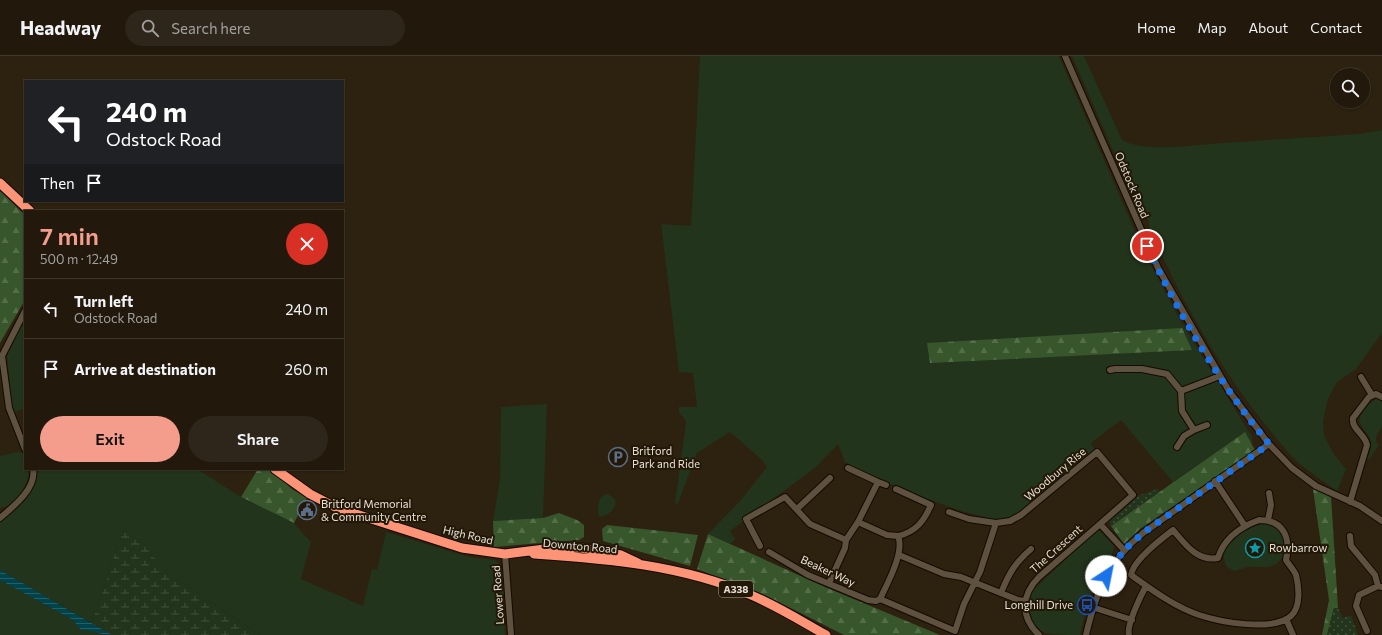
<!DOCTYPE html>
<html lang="en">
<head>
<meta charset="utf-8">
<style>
	:root { --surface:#22190c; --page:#2e261a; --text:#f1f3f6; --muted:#a2a09d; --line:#3f382d; --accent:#f49d8c }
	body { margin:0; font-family:Commissioner,sans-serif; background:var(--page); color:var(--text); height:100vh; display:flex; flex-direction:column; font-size:15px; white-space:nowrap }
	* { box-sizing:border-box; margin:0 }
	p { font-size:13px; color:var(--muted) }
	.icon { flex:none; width:22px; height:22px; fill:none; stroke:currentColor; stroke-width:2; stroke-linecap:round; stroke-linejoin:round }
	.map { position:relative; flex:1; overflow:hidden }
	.panel { position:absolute; left:24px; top:154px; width:320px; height:260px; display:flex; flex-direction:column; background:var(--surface); border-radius:0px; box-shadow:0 1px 3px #0004,0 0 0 1px var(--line) }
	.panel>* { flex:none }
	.hud { position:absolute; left:24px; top:24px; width:320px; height:122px; border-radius:0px; box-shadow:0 1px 3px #0004,0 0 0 1px var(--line); background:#202124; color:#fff; overflow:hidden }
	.tools { position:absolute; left:1330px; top:12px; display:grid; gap:8px }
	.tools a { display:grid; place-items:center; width:40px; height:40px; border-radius:50%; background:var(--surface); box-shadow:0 1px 3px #0004,0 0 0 1px var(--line); font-size:20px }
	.pin { position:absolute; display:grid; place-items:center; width:34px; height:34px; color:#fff; margin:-17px; border:2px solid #fff; border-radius:50%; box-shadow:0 1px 4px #0007 }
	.me { position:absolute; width:44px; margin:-22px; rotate:34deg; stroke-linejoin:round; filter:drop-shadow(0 0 3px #0008) }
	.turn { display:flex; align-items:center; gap:14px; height:84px; padding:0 16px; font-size:18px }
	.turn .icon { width:52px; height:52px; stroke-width:2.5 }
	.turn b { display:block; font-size:28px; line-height:34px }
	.then { display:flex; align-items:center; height:38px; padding:0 16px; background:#0003; gap:8px; font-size:15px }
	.round { display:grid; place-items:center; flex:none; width:42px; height:42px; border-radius:21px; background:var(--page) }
	.overview { display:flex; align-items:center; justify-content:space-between; height:68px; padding:0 16px }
	h1 { font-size:24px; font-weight:600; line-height:30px; color:var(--accent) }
	.cta { display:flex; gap:8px; margin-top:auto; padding:8px 16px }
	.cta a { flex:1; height:46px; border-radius:24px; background:var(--accent); color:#111; font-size:16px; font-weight:600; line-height:46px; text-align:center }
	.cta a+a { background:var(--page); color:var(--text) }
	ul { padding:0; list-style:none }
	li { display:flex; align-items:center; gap:12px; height:60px; padding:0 16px; border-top:1px solid var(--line) }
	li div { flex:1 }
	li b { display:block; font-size:15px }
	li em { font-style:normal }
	header { display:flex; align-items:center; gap:24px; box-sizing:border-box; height:56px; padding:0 20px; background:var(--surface); border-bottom:1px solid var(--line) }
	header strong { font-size:19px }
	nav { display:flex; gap:22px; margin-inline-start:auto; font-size:14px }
	.search { width:280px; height:36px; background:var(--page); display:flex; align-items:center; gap:10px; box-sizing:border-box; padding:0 14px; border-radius:22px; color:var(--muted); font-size:15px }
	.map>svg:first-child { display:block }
</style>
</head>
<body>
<header>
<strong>Headway</strong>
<div class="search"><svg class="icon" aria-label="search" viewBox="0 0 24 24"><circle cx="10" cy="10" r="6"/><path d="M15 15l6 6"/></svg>Search here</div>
<nav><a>Home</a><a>Map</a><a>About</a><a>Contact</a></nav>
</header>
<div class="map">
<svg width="1382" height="579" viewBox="0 0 1382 579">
	<defs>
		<pattern id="forest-firs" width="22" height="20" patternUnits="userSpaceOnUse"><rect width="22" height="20" fill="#37562c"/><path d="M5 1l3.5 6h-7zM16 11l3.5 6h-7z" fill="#546e4a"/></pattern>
		<pattern id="wetland-marsh" width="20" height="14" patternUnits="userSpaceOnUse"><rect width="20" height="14" fill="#22341b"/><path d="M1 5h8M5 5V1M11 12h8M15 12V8" fill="none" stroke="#42513b"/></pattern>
		<pattern id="park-dots" width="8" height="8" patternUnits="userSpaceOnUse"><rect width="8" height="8" fill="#22341b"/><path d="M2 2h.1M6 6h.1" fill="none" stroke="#42513b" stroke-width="1.8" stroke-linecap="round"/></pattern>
		<pattern id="water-rules" width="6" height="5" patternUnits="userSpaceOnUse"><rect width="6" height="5" fill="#00434b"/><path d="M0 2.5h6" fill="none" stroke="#255e64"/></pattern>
	</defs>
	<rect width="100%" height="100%" fill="#2d2110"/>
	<path fill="#22341b" d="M700,0H1059L1145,198L1180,264L1252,381V390L1245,376L1173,426L1121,364L1091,387L1095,394L1018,458L999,465L958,454L900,433L880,423L865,419L845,406L838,388L816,411L730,475L735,483L730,488L708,478L740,445L767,411L762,404L730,376L697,397L677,450L675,446L686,367L684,362L679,357V351H697L693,317L679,316L661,168L691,170Z
		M1072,0H1084L1122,84C1146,97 1194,89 1222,87C1267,84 1313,81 1359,78L1382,74V277L1356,313L1337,326L1328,343L1323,365L1324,379L1333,397L1346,413L1337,435C1325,426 1312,418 1300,408C1288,398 1278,384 1268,372C1219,312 1180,242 1149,171V167L1133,128L1123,119L1117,107V97H1114Z
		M25,259V352L13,357L7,300Z
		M1377,343L1382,346V370L1376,381V386L1379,389L1369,404L1367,403C1377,379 1367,383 1359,365C1361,356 1369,346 1377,343Z
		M547,348L543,462L493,465L500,423L501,351Z
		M17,396L23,397L25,413H28C30,429 16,450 0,452V400Z
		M37,413H197L241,441L294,467L311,486L301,523L363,550L372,513L377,514L386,476L470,501L495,504L502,510L504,526L505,579H260L166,516L143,487L123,474L92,567L0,514V464C11,452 40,430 37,413Z
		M608,438L615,443C618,453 609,458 601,461L598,459C598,450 597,440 608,438Z
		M1262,468C1266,468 1272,468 1274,470C1287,479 1289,502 1274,509C1265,513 1258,510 1249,511C1245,511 1239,514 1234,515L1226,510C1225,506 1223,501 1224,498C1227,483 1249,471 1262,468Z
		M1097,474L1100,475L1114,490C1113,502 1105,507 1100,517C1090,537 1085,558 1080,579C1069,579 1055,579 1045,577C1029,570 1026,549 1033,534Z
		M0,524L73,564L81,574H91L101,579H0Z"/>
	<path fill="url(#forest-firs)" d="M0,135L25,159V244L0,287Z
		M1182,272L1192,294L930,307L927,287Z
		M1245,376L1255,394L1140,473L1124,488L1111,470Z
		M258,413H270L292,433L307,442L294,467L241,441Z
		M1313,433L1331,440L1338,552H1334L1327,579H1322L1329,544Z
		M559,457L577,464L584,469V481L579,484L494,491L493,465L543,462Z
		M607,469L698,479L690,510L603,485L602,473Z
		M708,478L825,531L940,579H844L767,540L697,513Z"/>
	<path fill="url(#wetland-marsh)" d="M123,474L143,487L166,516L260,579H112L92,567Z"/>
	<path fill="url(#park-dots)" d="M1157,433L1160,435L1111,470L1109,465L1140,439Z
		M1334,552H1338L1343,562L1351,559L1358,579H1327Z"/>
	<path fill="url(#water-rules)" d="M0,514L112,579C100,579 92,574 81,574L73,564L0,524Z"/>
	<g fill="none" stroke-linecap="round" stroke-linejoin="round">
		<defs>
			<path id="minor" d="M1065,0L1158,212L1229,335L1269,388L1292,412L1316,430L1360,450L1382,465
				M25,255L2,300L9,352L25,393
				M1110,314L1115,313H1142L1167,318L1181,335L1182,355L1194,374L1207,369
				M1361,321L1372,339
				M1181,335L1220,320
				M1177,391L1184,380L1194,374
				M848,412L878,426L858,466L887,479L898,480
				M1215,425L1245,470
				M878,426L886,429
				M1350,446L1367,389C1365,378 1351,373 1353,362L1369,341L1376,338L1382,341
				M797,453L830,422
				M949,456L969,463L996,467
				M0,462C13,451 37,432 33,413
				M1259,464C1284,464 1291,482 1286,504C1289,509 1294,514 1296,519C1299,531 1301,551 1291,560C1273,576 1220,566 1199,559C1175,551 1152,534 1131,519C1133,505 1161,483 1173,474C1185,488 1197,506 1218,502C1224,482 1240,471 1259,464Z
				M1268,464L1271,449L1269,437
				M1350,480L1351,490L1375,519L1378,530
				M760,490L746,463L785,441L810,468L846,484
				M769,496L808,519L868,544L876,545L880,543
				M505,498L511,579
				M899,499L944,518L961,521L1018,544L1024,545
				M829,527L845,492L846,484L858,466
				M1001,537C1009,517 1015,507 1031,493
				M880,543L955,575L964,548L980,516L996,467L1010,465L1021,459L1097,396L1133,439L1100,468
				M880,543C887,528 905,496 898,480C916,476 924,465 931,449L896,433
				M1092,551L1132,564
				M1286,563L1293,579
				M1367,575L1356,550L1359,539L1378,530L1382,531
				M1039,579C1020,561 1021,539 1039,521L1100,468L1124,494
				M1086,579C1096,536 1108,505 1143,477L1269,388
				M1129,579C1126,570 1141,539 1146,530"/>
			<path id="highway" d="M0,127L30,155
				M275,413L310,438L337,452L462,492L505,498L553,492H582L621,499L638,507
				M534,498C607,503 683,509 751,539C777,550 801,565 826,579"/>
		</defs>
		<use href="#minor" stroke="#150a00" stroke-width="8"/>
		<use href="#highway" stroke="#150a00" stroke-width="11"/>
		<use href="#minor" stroke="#5e513f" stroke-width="6"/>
		<use href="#highway" stroke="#fe9477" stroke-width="9"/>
	</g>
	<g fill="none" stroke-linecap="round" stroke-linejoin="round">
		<path stroke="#1a73e8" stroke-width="7" stroke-dasharray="0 12.6" d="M1106,520L1124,494L1143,477L1269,388C1222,331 1178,257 1147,190"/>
	</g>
	<defs>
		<symbol id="parking-ring" viewBox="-11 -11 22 22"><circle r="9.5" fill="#231807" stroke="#5c6f8a" stroke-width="1.5"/><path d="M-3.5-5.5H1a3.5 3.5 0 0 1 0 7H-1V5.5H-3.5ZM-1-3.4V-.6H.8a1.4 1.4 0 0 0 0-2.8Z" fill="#5c6f8a"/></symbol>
		<symbol id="civic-ring" viewBox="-11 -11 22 22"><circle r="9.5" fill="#231807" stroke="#5c6f8a" stroke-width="1.5"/><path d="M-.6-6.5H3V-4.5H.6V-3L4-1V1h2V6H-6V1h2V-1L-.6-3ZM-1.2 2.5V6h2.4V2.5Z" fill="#5c6f8a"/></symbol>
		<symbol id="sight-ring" viewBox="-11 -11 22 22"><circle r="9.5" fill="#231807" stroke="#0f9aa8" stroke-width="1.5"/><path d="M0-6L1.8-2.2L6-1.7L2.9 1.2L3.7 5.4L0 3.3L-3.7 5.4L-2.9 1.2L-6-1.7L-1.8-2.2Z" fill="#0f9aa8"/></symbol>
		<symbol id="bus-ring" viewBox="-11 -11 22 22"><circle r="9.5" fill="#231807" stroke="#1a4fb4" stroke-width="1.5"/><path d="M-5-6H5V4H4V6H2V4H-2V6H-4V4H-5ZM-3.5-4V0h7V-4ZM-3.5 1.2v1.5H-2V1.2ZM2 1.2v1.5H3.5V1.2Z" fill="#1a4fb4"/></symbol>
	</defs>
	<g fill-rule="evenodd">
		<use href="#parking-ring" x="607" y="390" width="22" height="22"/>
		<use href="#civic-ring" x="296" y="443" width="22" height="22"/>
		<use href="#sight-ring" x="1244" y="481" width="22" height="22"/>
		<use href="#bus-ring" x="1076" y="538" width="22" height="22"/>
	</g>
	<g text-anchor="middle" stroke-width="4" stroke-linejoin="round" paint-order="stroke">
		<rect fill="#231807" stroke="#aea599" stroke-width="1" x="719" y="525" width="34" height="16" rx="3"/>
		<g font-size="10" font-weight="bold" fill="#e9e1d7">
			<text x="736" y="537">A338</text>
		</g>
		<g font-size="11" fill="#e9e1d7" stroke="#231807">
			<text transform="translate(1132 129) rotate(67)" y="4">Odstock Road</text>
			<text transform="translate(1055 418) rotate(-40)" y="4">Woodbury Rise</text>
			<text transform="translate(468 479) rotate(13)" y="4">High Road</text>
			<text transform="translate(580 490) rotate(5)" y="4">Downton Road</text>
			<text transform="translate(1056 493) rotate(-42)" y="4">The Crescent</text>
			<text transform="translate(828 515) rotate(25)" y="4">Beaker Way</text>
			<text transform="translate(498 539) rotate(-94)" y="4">Lower Road</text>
		</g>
		<g font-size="11" fill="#e9e1d7" stroke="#231807" text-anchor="start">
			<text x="632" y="399">Britford<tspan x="632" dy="13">Park and Ride</tspan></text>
			<text x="321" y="452">Britford Memorial<tspan x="321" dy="13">&amp; Community Centre</tspan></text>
			<text x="1269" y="496">Rowbarrow</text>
			<text x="1073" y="553" text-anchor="end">Longhill Drive</text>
		</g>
	</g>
</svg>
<div class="tools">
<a><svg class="icon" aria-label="search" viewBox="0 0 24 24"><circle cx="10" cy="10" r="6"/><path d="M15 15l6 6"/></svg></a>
</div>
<div class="pin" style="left:1147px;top:190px;background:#d93025"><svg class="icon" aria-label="arrive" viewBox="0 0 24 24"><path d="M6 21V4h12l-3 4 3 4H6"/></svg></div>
<svg class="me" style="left:1106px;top:520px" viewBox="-20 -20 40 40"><circle r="19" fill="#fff"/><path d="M0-13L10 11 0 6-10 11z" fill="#1a73e8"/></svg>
<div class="hud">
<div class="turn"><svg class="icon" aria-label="left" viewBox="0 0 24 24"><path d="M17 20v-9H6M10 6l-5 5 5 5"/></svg><div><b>240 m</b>Odstock Road</div></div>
<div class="then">Then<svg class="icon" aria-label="arrive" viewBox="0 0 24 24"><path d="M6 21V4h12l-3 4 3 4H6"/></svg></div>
</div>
<section class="panel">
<div class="overview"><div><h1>7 min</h1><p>500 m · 12:49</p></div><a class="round" style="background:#d93025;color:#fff"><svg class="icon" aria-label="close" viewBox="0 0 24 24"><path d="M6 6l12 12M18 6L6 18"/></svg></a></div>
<ul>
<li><svg class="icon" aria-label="left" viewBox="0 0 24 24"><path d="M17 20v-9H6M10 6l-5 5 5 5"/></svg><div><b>Turn left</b><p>Odstock Road</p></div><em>240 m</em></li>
<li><svg class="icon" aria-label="arrive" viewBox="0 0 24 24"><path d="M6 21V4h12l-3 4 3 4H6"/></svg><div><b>Arrive at destination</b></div><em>260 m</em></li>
</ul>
<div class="cta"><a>Exit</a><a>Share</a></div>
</section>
</div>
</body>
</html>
